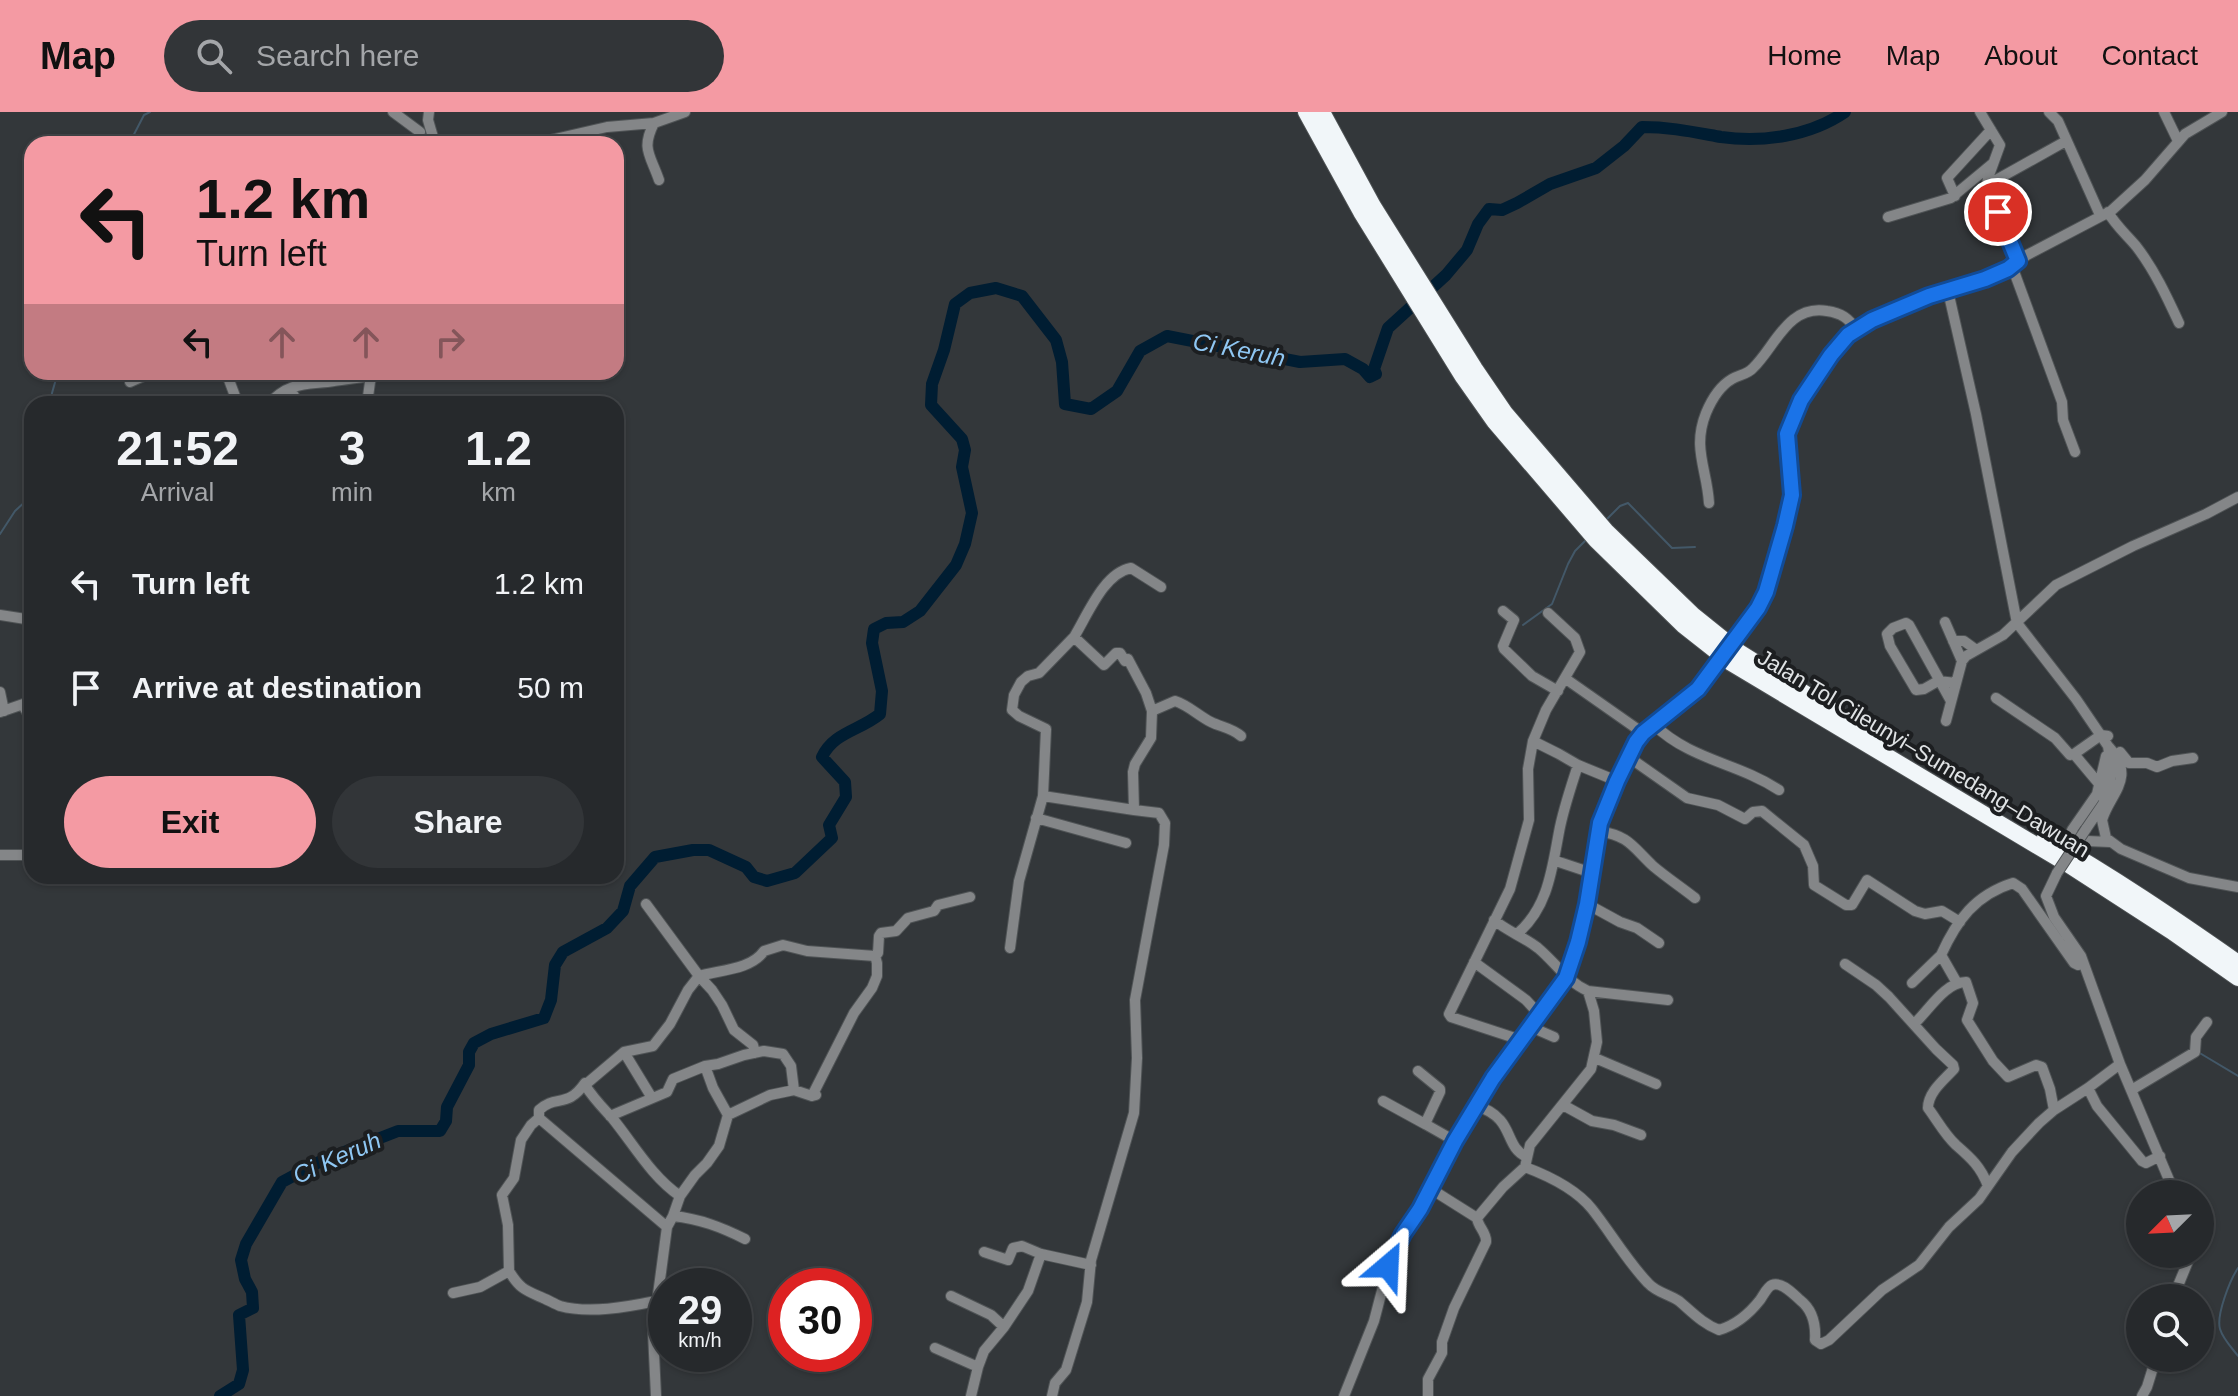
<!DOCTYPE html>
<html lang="en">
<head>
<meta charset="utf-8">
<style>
	:root { --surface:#26292c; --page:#323538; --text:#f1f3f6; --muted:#a4a6a9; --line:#424548; --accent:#f49aa3 }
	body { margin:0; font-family:Arial,sans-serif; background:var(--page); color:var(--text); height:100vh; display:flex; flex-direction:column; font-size:30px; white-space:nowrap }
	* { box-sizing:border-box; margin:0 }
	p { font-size:26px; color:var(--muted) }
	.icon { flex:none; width:44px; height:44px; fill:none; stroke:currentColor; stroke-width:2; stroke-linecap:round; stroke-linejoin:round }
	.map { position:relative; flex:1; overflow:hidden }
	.details { position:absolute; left:24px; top:284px; width:600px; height:488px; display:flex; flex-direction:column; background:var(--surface); border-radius:24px; box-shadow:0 2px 6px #0004,0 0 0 2px var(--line) }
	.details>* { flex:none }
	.banner { position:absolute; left:24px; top:24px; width:600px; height:244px; border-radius:24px; box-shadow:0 2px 6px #0004,0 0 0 2px var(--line); background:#f49aa3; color:#111; overflow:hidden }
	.needle { width:52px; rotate:246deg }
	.controls { position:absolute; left:2126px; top:1068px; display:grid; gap:16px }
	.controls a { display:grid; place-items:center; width:88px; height:88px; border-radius:50%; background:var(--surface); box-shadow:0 2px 6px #0004,0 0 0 2px var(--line); font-size:40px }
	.speed { position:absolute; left:648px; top:1156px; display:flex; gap:16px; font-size:40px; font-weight:700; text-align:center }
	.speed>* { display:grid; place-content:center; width:104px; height:104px; border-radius:50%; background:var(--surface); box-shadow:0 2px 6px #0004,0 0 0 2px var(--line); line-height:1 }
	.speed small { font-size:20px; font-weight:400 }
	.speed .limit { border:12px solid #d22; background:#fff; color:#111 }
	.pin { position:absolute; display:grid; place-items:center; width:68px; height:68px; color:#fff; margin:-34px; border:4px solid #fff; border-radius:50%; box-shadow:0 2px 8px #0007 }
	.me { position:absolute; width:88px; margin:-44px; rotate:26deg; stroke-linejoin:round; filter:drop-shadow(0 0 6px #0008) }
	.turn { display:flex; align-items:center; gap:28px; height:168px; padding:0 40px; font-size:36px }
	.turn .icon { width:104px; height:104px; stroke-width:2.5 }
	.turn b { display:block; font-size:56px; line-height:68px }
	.lanes { display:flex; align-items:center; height:76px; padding:0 40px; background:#0003; justify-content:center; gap:40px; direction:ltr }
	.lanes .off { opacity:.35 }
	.eta { display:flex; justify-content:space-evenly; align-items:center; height:136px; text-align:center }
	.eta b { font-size:48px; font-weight:700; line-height:56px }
	.primary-button { display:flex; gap:16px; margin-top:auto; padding:16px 40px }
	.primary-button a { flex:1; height:92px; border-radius:48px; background:var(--accent); color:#111; font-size:32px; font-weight:700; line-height:92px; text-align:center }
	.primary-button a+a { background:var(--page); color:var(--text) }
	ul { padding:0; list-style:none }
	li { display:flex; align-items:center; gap:24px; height:104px; padding:0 40px }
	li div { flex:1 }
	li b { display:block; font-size:30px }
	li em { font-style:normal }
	header { display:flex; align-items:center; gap:48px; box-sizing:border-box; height:112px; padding:0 40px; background:var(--accent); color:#111 }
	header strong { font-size:38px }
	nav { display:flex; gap:44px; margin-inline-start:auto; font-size:28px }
	.search { width:560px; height:72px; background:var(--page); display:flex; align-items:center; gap:20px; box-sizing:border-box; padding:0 28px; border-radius:44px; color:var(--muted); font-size:30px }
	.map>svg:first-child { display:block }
</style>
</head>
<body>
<header>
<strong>Map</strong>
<div class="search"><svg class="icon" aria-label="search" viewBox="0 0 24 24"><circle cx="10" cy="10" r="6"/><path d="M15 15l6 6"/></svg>Search here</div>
<nav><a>Home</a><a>Map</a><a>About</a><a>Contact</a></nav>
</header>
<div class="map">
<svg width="2238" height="1284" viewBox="0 0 2238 1284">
	<rect width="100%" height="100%" fill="#33373a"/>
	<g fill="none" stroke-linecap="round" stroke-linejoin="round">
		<path stroke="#435868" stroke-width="2" d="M129,32L144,3L150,0
			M51,292L52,281L58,260
			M1606,408L1620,394L1628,391L1672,436L1695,435
			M0,422L15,399L27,388L32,378
			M1523,513L1552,492L1568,452L1575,439L1587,427
			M2198,940L2238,964
			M2238,1156C2230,1168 2216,1203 2220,1217C2223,1227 2232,1236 2238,1244"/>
		<path stroke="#001d32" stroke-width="12" d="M220,1284L239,1272L243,1258L239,1203L253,1196L252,1180L245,1167L241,1148L246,1132L282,1070L321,1049L398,1019H440L446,1009L447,995L469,953V940L474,931L491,922L544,906L551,888L555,853L563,840L607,816L623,799L630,774L655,745L693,738H709L746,755L754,765L767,769L795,761L832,726L829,713L846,685L845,670L822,645C834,620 859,619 880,602L882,579L872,531L874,517L886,511L903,510L920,499L956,453L965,432L972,401L962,355L965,338L962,327L931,293L932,272L944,238L955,192L970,181L996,176L1022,184L1056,228L1062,250L1065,292L1091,297L1117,279L1140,239L1167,224L1300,250L1345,247L1363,257L1370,265L1376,262L1374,257L1388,216L1446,163L1467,138L1478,112L1489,97L1502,98L1517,91L1550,72L1596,56L1624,34L1642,15C1670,15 1693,20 1721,25C1762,31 1810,24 1845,0"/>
		<defs>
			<path id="minor" d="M393,0L420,20L416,29L420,32
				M429,0L428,8L435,32
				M1980,0L2000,33L1988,66L1987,73L2018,149
				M2049,0L2058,9L2100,103
				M2164,0L2178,29
				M654,11C641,37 650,42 659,68
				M533,32L607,15L654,11L685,0
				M1987,73L2066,29
				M1955,84L1947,66L1991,18
				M2108,100C2116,114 2126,122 2136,134C2154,157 2167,185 2179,211
				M1888,105L1951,86L1992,52
				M2012,154L2062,290L2063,308L2075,340
				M1948,179L1976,302L2017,511L2076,587L2108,634L2112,660L2106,684L2103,692L2086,717
				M226,260L238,292
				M130,270L153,260
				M290,277L299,292
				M269,292C289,269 308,273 334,269C346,268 359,265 372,264
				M367,292L370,270L374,260
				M1709,391C1707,357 1692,336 1706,301C1711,289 1720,274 1732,267C1739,263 1748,262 1753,256C1775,235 1788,192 1827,199C1841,201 1849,206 1856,218
				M1758,496L1766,480L1785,414L1792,383L1787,322L1801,288L1821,255L1839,232L1848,223L1872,208L1905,193L1985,167L2008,157L2027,143L2111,99L2145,68L2185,22L2222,0
				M1503,499L1514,508L1503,534L1504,537L1532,564L1558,579
				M0,503L32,508
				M1945,510L1962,549
				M1074,525L1039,561L1028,564L1021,570L1014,583L1012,598L1019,604L1046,617L1043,684L1134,698
				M1953,529H1964L1975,537
				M1566,567L1643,621
				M0,580L4,599
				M1996,586L2055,626L2070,643L2074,642L2101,623L2108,624
				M1951,589L1909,513L1906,511L1893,516L1887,522L1890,534L1916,578L1924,577L1938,569L1956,571
				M23,593L32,609
				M1152,599L1146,581L1128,547L1125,549L1120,541H1116L1104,553L1074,525C1088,502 1104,461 1131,456L1161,475
				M0,600L32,589
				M1946,609L1962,549L1966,544L2003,523L2056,473L2133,434L2206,402L2238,385
				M1653,612C1692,649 1736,650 1779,678
				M1533,629L1559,642L1578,653L1617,669
				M2109,635C2137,666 2110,681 2102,708L2106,726L2121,737L2189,766L2238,775
				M2120,640L2129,651H2147L2157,655L2172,649L2193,646
				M2074,642L2100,673
				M1630,646L1687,686L1718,693L1745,707L1753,700L1762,699L1804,733L1813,754L1814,773L1846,793H1852L1867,768L1915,799L1925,802L1942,799L1960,810
				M1036,706L1126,731
				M1599,719C1629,724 1632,734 1653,754C1666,765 1681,775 1695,786
				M2075,724L2072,718L2097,682L2106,644
				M2087,729L2110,730
				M0,743H32
				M1556,749L1592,761
				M2057,761L2046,784L2054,805L2081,844L2120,952L2175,1082
				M646,792L699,864L712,878L722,893L734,918L753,933L755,941
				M1587,792L1620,810L1637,816L1659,831
				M1517,822C1548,796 1552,757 1559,720C1563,698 1571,675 1578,653
				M1010,836L1019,769L1043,684
				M875,844L878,841L879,824L881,821L896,819L908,806L934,799L938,793L970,785
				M1474,850L1526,888L1539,902
				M1845,852L1876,873L1889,885L1936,937L1953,953L1954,957C1944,968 1928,980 1928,996C1937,1008 1945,1023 1956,1033C1971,1046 1981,1055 1988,1074
				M1912,871L1941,843
				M1957,871L1941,843C1957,808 1975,783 2013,771L2022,777L2074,851L2078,853L2083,851
				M1588,879L1668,888
				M1531,915L1554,925
				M1521,928L1451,905L1449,902L1510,777L1529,708L1528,657L1533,629L1546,598L1580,540L1575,526L1548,501
				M624,940L652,986
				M1595,946L1656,972
				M705,954L713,976L728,1003
				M1418,959L1440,977V980L1425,1012L1455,1029
				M2088,976L2097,994L2142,1049L2146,1051L2160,1044
				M2133,977L2195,940L2196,925L2207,910
				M1383,989L1425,1012
				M1563,993L1592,1009L1614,1013L1641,1023
				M1477,994C1486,997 1493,1000 1500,1008C1511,1020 1510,1038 1527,1045
				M2054,998L2088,976L2120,952
				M610,1004L667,980L673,967L705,954L718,952L744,943L764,939L783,942L791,954L794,978
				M539,1006V998C556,982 567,997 585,971
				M1525,1055C1549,1064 1576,1077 1592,1097C1611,1121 1627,1149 1648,1171C1657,1181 1669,1182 1679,1189C1692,1200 1703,1212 1719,1218C1736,1213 1749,1202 1760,1188C1763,1184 1767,1175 1772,1173C1782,1169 1794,1183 1800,1188C1813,1198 1816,1212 1815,1228L1821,1232L1829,1228L1882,1178L1919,1153L1949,1115L1979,1087L2012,1040L2039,1011L2054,998L2050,977L2042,955L2036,953L2008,965L1993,949L1967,908L1973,891L1966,870C1945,870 1929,898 1914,912
				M1431,1077L1477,1106
				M680,1084C652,1065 634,1033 613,1007C603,996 593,986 585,973L624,940L653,934L670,912L688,878L699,864C719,858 751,858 764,839L783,833L807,839L875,844L877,851V864L872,876L854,901L812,984
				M673,1104C700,1107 721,1115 745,1127
				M984,1140L1008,1148L1013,1136L1022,1134L1041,1142L1091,1153
				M509,1159L508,1113L502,1083L514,1066L521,1028L531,1013L539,1006L667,1115
				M453,1181L480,1175L509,1159C520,1177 525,1178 543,1186C548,1188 555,1192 560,1194C589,1202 627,1195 656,1189
				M951,1184L991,1203L1004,1215
				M2173,1186L2191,1142
				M935,1236L978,1255
				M656,1284L653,1220L667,1115L673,1104L680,1084L695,1063L707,1051L719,1034L728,1003L770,983L794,978L812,984L816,983
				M971,1284L978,1255L984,1239L1004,1215L1028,1179L1041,1142
				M1052,1284L1055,1271L1066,1258L1087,1190L1091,1148L1134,1001L1137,946L1135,888L1164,733L1165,711L1159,701L1134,698L1133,660L1135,652L1151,626L1152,599L1175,589C1188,593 1199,604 1211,610C1221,615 1232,616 1241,624
				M1344,1284L1374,1209L1391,1144L1403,1122L1420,1097L1455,1029L1493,966L1566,866L1578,830L1587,792L1600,711L1617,669L1636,630L1643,621L1698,577
				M1428,1284V1267L1442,1241V1230L1454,1196L1486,1130C1487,1121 1478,1115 1477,1106L1503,1075L1525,1055L1530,1033L1591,957L1597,930L1594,899L1588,879C1566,869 1556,851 1538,836C1524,825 1507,819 1494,808
				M2142,1284L2147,1275L2156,1246"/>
			<path id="highway" d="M1306,0L1361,100L1463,265L1494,309L1596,428L1684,514L1731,551L2069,753L2171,819L2238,866
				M1322,0L1373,94L1475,257L1505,301L1606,419L1693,503L1739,540L1884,631
				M2045,726C2112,764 2175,807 2238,851"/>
		</defs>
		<use href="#minor" stroke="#4f5355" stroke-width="12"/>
		<use href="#highway" stroke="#4f5355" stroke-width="18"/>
		<use href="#minor" stroke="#848688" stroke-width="10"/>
		<use href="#highway" stroke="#f1f6f9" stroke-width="16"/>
		<defs>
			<path id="minor-bridge" d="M1698,577L1758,496
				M2057,761L2086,717"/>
		</defs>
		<use href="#minor-bridge" stroke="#4f5355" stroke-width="12" stroke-linecap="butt"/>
		<use href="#minor-bridge" stroke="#848688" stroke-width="10"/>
	</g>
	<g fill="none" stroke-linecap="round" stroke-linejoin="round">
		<defs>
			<path id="route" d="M1388,1154L1403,1122L1420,1097L1455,1029L1493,966L1566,866L1578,830L1587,792L1600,711L1617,669L1636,630L1643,621L1698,577L1758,496L1766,480L1785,414L1792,383L1787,322L1801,288L1831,243L1848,223L1872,208L1929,184L1985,167L2008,157L2018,149L1998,100"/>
		</defs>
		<use href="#route" stroke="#114b97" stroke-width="20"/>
		<use href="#route" stroke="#1a73e8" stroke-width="14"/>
	</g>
	<g text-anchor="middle" stroke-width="8" stroke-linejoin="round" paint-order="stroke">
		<g font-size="22" fill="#e0e3e5" stroke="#1c1e20">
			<text transform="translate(1924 641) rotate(31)" y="8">Jalan Tol Cileunyi–Sumedang–Dawuan</text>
		</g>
		<g font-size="24" font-style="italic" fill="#8fc7f3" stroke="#1c1e20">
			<text transform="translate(1239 238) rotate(11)" y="8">Ci Keruh</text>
			<text transform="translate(337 1046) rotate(-24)" y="8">Ci Keruh</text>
		</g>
	</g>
</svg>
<div class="controls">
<a><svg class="needle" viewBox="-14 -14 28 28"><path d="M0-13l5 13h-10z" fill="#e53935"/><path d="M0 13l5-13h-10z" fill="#a4a6a9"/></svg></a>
<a><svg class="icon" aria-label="search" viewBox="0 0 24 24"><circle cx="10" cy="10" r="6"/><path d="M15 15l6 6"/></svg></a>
</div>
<div class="speed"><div>29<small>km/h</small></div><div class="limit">30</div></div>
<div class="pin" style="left:1998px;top:100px;background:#d93025"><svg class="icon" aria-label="arrive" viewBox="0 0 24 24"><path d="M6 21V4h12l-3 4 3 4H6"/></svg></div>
<svg class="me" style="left:1388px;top:1154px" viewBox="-20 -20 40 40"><path d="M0-17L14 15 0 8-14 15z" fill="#1a73e8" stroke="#fff" stroke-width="4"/></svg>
<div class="banner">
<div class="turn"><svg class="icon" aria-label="left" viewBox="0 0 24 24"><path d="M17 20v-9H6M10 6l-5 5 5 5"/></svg><div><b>1.2 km</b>Turn left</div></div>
<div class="lanes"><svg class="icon" aria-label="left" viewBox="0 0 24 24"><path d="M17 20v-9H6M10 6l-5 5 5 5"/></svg><svg class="icon off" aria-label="ahead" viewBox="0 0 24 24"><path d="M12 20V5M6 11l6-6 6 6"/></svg><svg class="icon off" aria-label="ahead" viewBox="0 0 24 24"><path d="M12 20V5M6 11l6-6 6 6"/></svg><svg class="icon off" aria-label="right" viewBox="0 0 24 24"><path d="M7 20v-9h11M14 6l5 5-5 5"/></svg></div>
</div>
<section class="details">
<div class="eta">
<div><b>21:52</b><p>Arrival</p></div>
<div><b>3</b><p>min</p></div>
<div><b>1.2</b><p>km</p></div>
</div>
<ul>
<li><svg class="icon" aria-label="left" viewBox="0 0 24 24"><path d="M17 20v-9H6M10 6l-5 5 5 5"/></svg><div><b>Turn left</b></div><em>1.2 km</em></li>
<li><svg class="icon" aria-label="arrive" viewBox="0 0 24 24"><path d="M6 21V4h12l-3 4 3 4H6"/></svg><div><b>Arrive at destination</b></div><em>50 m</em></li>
</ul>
<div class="primary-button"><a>Exit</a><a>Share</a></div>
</section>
</div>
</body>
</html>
